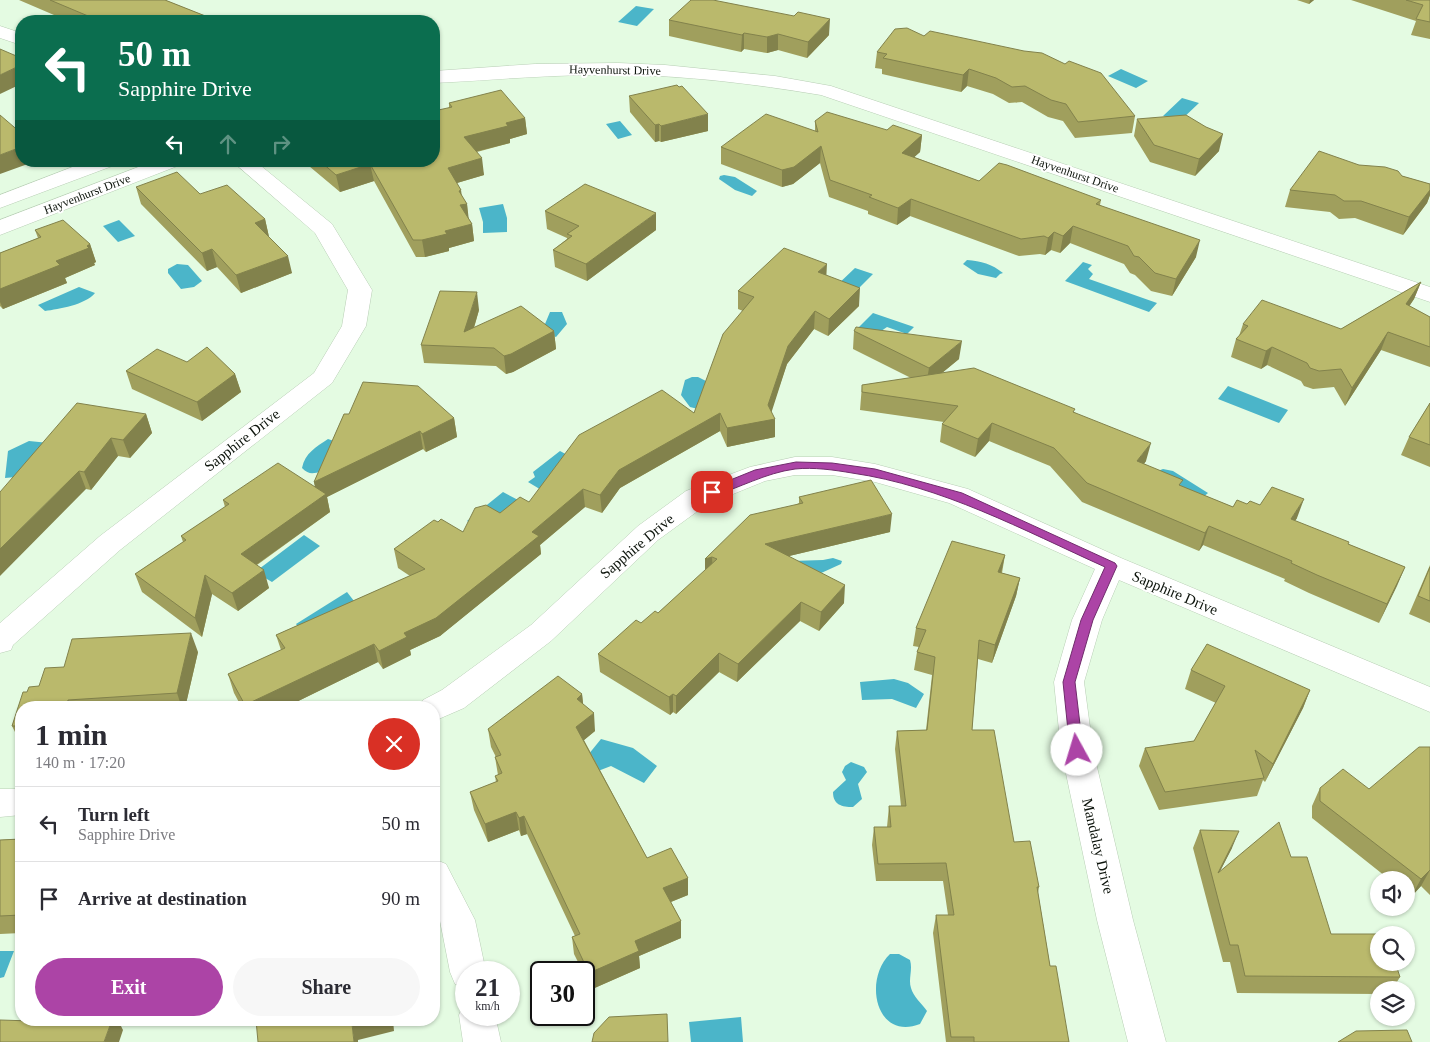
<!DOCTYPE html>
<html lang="en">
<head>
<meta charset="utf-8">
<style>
	:root { --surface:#fff; --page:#f7f7f7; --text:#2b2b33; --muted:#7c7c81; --line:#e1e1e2; --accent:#ac44a6 }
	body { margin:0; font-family:"Times New Roman",serif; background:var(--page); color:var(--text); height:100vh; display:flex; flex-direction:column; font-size:19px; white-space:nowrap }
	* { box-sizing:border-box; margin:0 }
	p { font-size:16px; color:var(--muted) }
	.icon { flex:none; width:28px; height:28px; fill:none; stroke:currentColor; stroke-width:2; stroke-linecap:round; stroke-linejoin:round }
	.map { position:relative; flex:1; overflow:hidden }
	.panel { position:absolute; left:15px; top:701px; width:425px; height:325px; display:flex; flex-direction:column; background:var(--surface); border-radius:20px; box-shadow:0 1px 4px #0004 }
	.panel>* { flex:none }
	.hud { position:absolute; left:15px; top:15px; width:425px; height:152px; border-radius:20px; box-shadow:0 1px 4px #0004; background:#0b6e4f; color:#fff; overflow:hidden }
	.fabs { position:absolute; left:1370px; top:871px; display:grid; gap:10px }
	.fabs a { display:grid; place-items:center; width:45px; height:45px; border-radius:50%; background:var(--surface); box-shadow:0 1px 4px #0004; font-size:25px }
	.speed { position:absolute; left:455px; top:961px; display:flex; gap:10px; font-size:25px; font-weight:700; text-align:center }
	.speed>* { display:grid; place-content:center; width:65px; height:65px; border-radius:50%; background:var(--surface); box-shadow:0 1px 4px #0004; line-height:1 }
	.speed small { font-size:12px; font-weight:400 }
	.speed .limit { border:2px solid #111; border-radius:8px; background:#fff; color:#111 }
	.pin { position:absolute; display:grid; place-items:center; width:42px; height:42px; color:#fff; margin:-21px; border-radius:10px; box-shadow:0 2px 8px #0006 }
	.me { position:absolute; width:55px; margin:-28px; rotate:354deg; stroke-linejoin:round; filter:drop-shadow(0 0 4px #0008) }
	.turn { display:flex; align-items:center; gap:18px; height:105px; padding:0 20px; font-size:22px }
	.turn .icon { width:65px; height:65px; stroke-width:2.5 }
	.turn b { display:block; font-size:35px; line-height:42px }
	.lanes { display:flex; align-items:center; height:48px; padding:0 20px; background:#0003; justify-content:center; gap:25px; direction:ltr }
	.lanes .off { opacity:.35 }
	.round { display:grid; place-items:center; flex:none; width:52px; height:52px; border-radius:26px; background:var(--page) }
	.overview { display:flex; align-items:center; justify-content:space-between; height:85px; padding:0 20px }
	h1 { font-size:30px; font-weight:700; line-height:38px }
	.primary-button { display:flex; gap:10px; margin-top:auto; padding:10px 20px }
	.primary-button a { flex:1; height:58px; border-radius:30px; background:var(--accent); color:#fff; font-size:20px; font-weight:700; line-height:58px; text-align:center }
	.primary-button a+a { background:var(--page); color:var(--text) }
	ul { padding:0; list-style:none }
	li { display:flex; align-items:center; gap:15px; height:75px; padding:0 20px; border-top:1px solid var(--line) }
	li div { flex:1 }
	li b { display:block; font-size:19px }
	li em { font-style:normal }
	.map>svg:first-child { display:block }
</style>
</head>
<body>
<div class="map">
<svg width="1430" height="1042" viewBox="0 0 1430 1042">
	<rect width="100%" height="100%" fill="#e4fbe2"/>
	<path fill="#4bb5c9" d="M636,6L654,9L637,26L618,22Z
		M1121,69L1148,81L1136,88L1108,76Z
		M1182,98L1199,103L1180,121L1163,116Z
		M620,121L632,135L618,139L606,124Z
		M724,175L735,177L757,191L752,196L735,190L719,179L720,176Z
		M503,204L507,218V232L483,233V222L479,208Z
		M119,220L135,236L118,242L103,226Z
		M967,260C981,261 992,264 1003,273L1000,274L996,278L978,274L963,264Z
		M1083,262L1092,265L1088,269L1093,274L1089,279L1157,303L1149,312L1065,281Z
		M177,264L188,265L202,281L194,287L181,289L168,273V269Z
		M855,268L873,274L852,295L834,288Z
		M79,287L95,293C85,305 59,309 45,311L38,305Z
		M550,312H562L567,324L556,337L536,330L539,326L545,324Z
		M873,313L914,327L907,334L887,327L871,338L855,331Z
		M692,377H698L706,381L698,409L690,407L681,395L685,380Z
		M1228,386L1288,410L1279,423L1218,399Z
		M328,439L334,441L322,471C313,474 309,475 302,468C305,453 316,447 328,439Z
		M29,441L49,443L27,476L5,478L8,451Z
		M560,451L573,458L548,494L528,482L535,477L533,472Z
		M1163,469L1173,471L1208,493L1195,504L1155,472Z
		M503,492L520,501C504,515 488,534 467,521Z
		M304,535L320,546L272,582L255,572Z
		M833,558L842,561L841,564L819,574L791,561L823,560Z
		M347,592L361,610L305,636L296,624Z
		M894,679L908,683L924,694L916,708L892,699L862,700L860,682Z
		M601,739L633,748L657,766L644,783L611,766L598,771L588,755Z
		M851,762L864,767L867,772L858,784L862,799L853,807C842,807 833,805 833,792L846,780L842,772L845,766Z
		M0,951H14L4,977L0,978Z
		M890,954H899L910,960C913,970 908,979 911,988C913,996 922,1004 927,1011L920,1024C876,1041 863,980 890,954Z
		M741,1017L743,1042H691L689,1022Z"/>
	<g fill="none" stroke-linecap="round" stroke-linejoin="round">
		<defs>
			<path id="minor" d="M0,26L21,33V45L0,38Z
				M618,63L665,65L775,76L831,86L1430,287V302L821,95C754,84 685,75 617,75C555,74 495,80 434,83V71L535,64Z
				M88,161H118L115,165L0,208V195Z
				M154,161H183L180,165L0,235V220Z
				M232,161H255L332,224L372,290L366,326L332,383L120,550L13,645L11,650L0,653V623L100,536L314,373L342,326L348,290L315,233Z
				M795,457H832L875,464L968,489L1121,558L1430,687V712L1119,580L1102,620L1084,682L1093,750L1133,920L1166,1042H1128L1097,920L1061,750L1054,682L1072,620L1095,569L949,503L875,482L832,475H795L765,481L706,505L658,540L551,641L464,708L434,721V708H419L423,700L442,690L531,625L638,526L686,491L750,467Z
				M0,789H21V815L0,817Z
				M434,859L446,864L475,920L486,972H466V988L455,984L450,972L440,921L434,909Z
				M466,1002V1015H495L501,1042H463L459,1015L464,1003Z"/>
		</defs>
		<use href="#minor" stroke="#b8ceb5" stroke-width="1"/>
		<use href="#minor" fill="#fff" fill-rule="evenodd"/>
	</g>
	<path fill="#a09f5d" d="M19,0H165L218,21H68Z
		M1297,0H1314L1309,4Z
		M1351,0H1430V39L1411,35L1416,21Z
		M669,20L829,35L807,58L778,50L767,53L744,49L741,52L669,36Z
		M924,36L1135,116L1132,133L1075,138L1063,121L1048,117L1022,102L1009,103L993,94L967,86L961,92L882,74V69L875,68L877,52Z
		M629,96L708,131L661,142L659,141L655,142L630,112Z
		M449,103L525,118L527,134L510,139V143L477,152L484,175L457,183L462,197L467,204L468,218L472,224L474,241L449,248V251L425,257H416L374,181L340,192L303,161H434L449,107Z
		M1137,119L1206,127L1219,151L1195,176L1150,162L1134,136Z
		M815,121L922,135L920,152L914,157L979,181L1101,200L1100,205L1196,257L1172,296L1151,291L1135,275L1130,273L1124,264L1070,243L1060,253L1051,250L1045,255L1040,254L1019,256L910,216L897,225L868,214V211L829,197L820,163L793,184L782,187L721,164V147L815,131Z
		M1359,165L1402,176L1430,184V195L1427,203L1403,235L1355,218L1339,219L1330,212L1285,207L1290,190Z
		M136,187L200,194L265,219L269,237L292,273L241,293L217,267L207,271L141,204Z
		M545,211L656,230L587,281L555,267L553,250L567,239V238L547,229Z
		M35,230L90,244L96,262L94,263L95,265L65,278L67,283L3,309L0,306V253L38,238Z
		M826,276L859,306L828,336L814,329L787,364L771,411L775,437L727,447L720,431L620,488L602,513L585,507L540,545L541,554L440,636L410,650L411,655L383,669L378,662L284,708H242L234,693L228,674L281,650L276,635L410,576L398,568L394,549L438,522L463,532L500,513L529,502L694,413L743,311L738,309V291Z
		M1421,282L1414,299L1409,306L1430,317V367L1381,350L1345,406L1334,387L1313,389L1304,386L1301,381L1267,365L1261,369L1231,357L1236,339L1239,336L1243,324L1341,329Z
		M479,310L474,328L554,331L556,349L513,372L506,374L496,366L424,363L421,345Z
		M854,331L959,359L942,373L1074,412L1146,461L1144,464L1181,486L1233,507L1247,504L1260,505L1297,518L1295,521L1348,544L1405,567L1379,623L1309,593L1284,581L1285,579L1203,545L1199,551L1082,502L1050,466L989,441L975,457L940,442L942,424L944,422L860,410L862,385L911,378L853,349Z
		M187,362L235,374L241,392L202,421L132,389L126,371Z
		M1430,403V467L1401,455L1409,437Z
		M146,414L152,433L130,458L118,456L91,490L86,489L0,492Z
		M344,414L454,418L457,437L426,452L423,449L327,497L330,512L257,565L269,588L238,611L212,594L202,637L142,592L135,574L183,542L181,536L225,507L223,500L315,487L314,482Z
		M799,497L890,532L789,556L844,603L819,631L800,621L737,682L719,672L676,714L673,712L670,715L600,672L598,654L658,613L705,571V559L799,503Z
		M1005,555L1002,573L1020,578L1016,596L992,663L978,659L972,730L1014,842L1039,887L1038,893L1050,966L1069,1042H946L933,933L936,915H948L943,881H876L872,845L874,827H887L889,806H901L895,749L897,731L926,730L932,675L914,670L917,652L919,647L913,646L916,628Z
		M1430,565V623L1409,614Z
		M198,652L185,708H21V744L12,726L27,692L39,686L64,667Z
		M1191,670L1310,690L1303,708L1265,782L1263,780L1257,796L1159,810L1139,766L1145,748L1194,741L1216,703L1185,689Z
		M582,694L583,704L595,731L584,740L647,858L688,878V895L671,902L681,921V938L639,956L640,968L590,990L584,975V972H583L574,954L572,937L575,936L527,834L521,836L519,830L488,842L474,810L470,792L496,782L495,776L498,775L495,757H496L491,747L488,729Z
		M1430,747V895L1421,886L1411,897L1406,893V880H1390L1312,818V806L1320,788L1369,789Z
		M1200,830L1232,848L1220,871L1291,857L1331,934L1400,977L1392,990H1379V994L1237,993L1230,962H1223L1193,848Z
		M21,839V933L0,934V840Z"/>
	<path fill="#82824c" d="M1310,0H1314L1309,4Z
		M830,19L829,35L807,58L808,42Z
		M744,33V49L741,52L742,35Z
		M778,34V50L767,53V37Z
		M21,65V84L0,94V75Z
		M969,69L967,86L961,92L963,75Z
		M708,114V131L661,142V126Z
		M525,118L527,134L510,139V143L466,154L464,137L506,123Z
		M659,124V141L655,142V125Z
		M1223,134L1219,151L1195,176L1199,159Z
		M922,135L920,152L900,170L902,153Z
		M821,146L820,163L793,184L782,187V170Z
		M21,147V161H36L0,174V155Z
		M482,158L484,175L450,185L448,168Z
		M370,164L374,181L340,192L336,175Z
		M461,190L463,204H467L469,221L463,222L459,191Z
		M1430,190V195L1427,203L1403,235L1409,217Z
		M911,199L910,216L897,225L898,208Z
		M656,213V230L587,281L586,264Z
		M265,219L269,237L255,223Z
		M472,224L474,241L449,248V251L425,257L422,240L445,231Z
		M1073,226L1070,243L1060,253L1063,236Z
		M1054,232L1051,250L1045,255L1048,238Z
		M1200,240L1196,257L1172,296L1176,279Z
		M90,244L96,262L94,263L95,265L65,278L67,283L3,309L0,302V289Z
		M212,249L217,267L207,271L202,253Z
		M288,256L292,273L241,293L236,275Z
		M827,264L826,282L818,272Z
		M1421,282L1414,299L1399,322L1406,304Z
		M860,288L859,306L828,336L829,319Z
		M477,292L479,310L468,347L464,332Z
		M815,311L814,329L787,364L769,420L775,419V437L727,447V428L768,405L788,346Z
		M554,331L556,349L513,372L506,374L504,356Z
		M1388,332L1381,350L1345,406L1352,388Z
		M962,341L959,359L926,386L929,368Z
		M1272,347L1267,365L1261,369L1266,351Z
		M235,374L241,392L202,421L197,402Z
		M720,413V431L620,488L602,513L600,495L619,470Z
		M146,414L152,433L130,458L123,440Z
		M454,418L457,437L426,452L422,434Z
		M992,423L989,441L975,457L978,439Z
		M420,431L423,449L327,497L330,512L246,572L241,554L318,499L314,482Z
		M111,438L118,456L91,490L84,472Z
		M1151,443L1146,461L1132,479L1137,461Z
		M79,471L86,489L0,576V549Z
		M583,489L585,507L540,545L541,554L440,636L410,650L411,655L383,669L379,651L404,633L532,532Z
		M1304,499L1297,518L1284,537L1291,519Z
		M892,514L890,532L764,562L765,544Z
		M1209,526L1203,545L1199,551L1205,533Z
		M1005,555L1001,573L998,572Z
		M712,557L713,575L705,577V559Z
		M1405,567L1397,586L1379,623L1387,604Z
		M264,570L269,588L238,611L232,593Z
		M205,575L212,594L202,637L195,618Z
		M1020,578L1016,596L992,663L995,645Z
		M845,585L844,603L819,631L821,612Z
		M801,602L800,621L737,682L738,664Z
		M191,633L198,652L185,708H182L177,693Z
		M374,644L378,662L284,708H246L245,705Z
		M719,653V672L676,714V696Z
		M1310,690L1303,708L1265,782L1273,764Z
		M582,694L584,712L577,699Z
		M673,694V712L670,715L669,697Z
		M68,700L72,708H66Z
		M594,713L595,731L578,745L576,727Z
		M516,812L519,830L488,842L485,824Z
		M524,816L527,834L521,836L519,818Z
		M1239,831L1232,848L1214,883L1218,873Z
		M1430,870L1421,886L1411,897L1421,879Z
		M688,878V895L663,905V888Z
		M681,921V938L639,956L640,968L590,990L589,973L635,941Z
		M112,1020H118L123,1030L119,1042H104Z
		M366,1020H393L394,1031L358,1040V1042H354L352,1024Z"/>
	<path fill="#bab96c" stroke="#82824c" d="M50,0H165L218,21H100Z
		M691,0H713L794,16L798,12L830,19L808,42L778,34L767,37L744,33L742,35L669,20Z
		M1406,0H1430V22L1416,19L1423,5Z
		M907,28L924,36L930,31L1024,51L1042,53L1065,64L1069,61L1101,73L1135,116L1078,122L1066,104L1051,100L1025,86L1012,87L996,78L969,69L963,75L883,58L887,54L877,52L895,29Z
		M0,49L21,58V65L0,75Z
		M677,85L679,87L682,86L708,114L661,126L659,124L655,125L629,96Z
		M501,90L525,118L506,123L508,126L464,137L482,158L448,168L461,190L459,191L467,204L460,205L472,224L445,231L447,234L422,240H413L370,164L336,175L320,161H434V111L452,107L449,103Z
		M827,112L887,130L893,125L922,135L902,153L979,181L999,163L1007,165L1101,200L1096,204L1200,240L1176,279L1155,273L1139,257L1134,256L1128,246L1073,226L1063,236L1054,232L1048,238L1044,236L1021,239L911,199L898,208L869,197L872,195L830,180L821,146L794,167L782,170L721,147L766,114L818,132L815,121Z
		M0,115L21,133V147L0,155Z
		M1186,115L1206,127L1223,134L1199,159L1154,145L1137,119Z
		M1319,151L1359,165L1385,167L1398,171L1402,176L1430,184V190L1409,217L1361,201H1344L1335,195L1290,190Z
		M177,172L200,194L227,185L265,219L255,223L288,256L236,275L212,249L202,253L136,187Z
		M585,184L656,213L586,264L553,250L572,236L567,234L579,226L545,211Z
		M63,220L90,244L87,246L89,248L56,261L60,265L0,289V253L41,237L35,230Z
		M784,248L827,264L818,272L860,288L829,319L815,311L788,346L768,405L775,419L727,428L720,413L619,470L600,495L583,489L532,532L539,536L436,618L404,633L407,637L379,651L374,644L245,705L228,674L285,648L276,635L425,569L394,549L434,520L438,522L441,519L463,532L475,508L486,505L500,513L520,497L529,502L579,435L662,390L694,413L723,334L754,297L738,291Z
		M1421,282L1406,304L1430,317V347L1388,332L1352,388L1341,369L1319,371L1310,368L1307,363L1272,347L1266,351L1236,339L1248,326L1243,324L1262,300L1341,329Z
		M440,291L477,292L464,332L521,306L554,331L511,354L504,356L494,348L421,345Z
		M856,327L962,341L929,368L854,331Z
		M207,347L235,374L197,402L126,371L157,349L187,362Z
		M974,368L1075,409L1073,412L1151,443L1137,461L1183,480L1179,485L1233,507L1237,500L1247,504L1250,501L1260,505L1272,487L1304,499L1291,519L1349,542L1348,544L1405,567L1387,604L1317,575L1291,563L1292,561L1209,526L1205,533L1087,483L1054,448L992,423L978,439L942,424L958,406L862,392V385Z
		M363,382L418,386L454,418L422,434L420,431L314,482L344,414H349Z
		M77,403L146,414L123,440L111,438L84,472L79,471L0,549V492Z
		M1430,403V445L1409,437Z
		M278,463L326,494L241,554L264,570L232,593L205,575L195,618L135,574L186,540L181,536L229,504L223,500Z
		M871,480L892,514L765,544L845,585L821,612L801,602L738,664L719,653L676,696L673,694L669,697L598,654L636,620L641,623L655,611L658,613L717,559L712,557L705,559L750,515L803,503L799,497Z
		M952,541L1005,555L998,572L1020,578L995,645L979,640L972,730H994L1014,842L1030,841L1039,887H1037L1050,966H1056L1069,1042H974V1037H951L936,915H954L946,863L878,864L874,827H891L889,806H906L897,731L927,730L935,657L917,652L926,630L916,628Z
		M1430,567V601L1418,596Z
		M191,633L177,693L68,700L66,708H21V726H12L23,692H27L29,687L39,686L45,668L64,667L72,639Z
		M1207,644L1310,690L1273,764L1255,750L1264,778L1165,792L1145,748L1194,741L1225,686L1191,670Z
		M558,676L582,694L577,699L594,713L576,727L647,858L671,848L688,878L663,888L681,921L635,941L639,951L589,973L572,937L580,934L524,816L519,818L516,812L485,824L470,792L498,781L495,776L502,773L495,757L501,755L488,729Z
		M1419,747H1430V870L1421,879L1320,801V788L1343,769L1369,789Z
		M1279,822L1291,857H1307L1331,934H1385L1379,935V962H1395L1400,977L1245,976L1238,945H1230L1200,830L1239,831L1218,873Z
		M21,839V915L0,916V840Z
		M667,1014L668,1042H592L594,1033L609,1017Z
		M0,1020L32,1021V1020H112L104,1042H0Z
		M256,1020H366L352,1024L354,1042H258Z
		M1407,1030L1412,1042H1338L1356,1031Z"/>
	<path fill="#ac44a6" stroke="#702c6c" d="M796,462L832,463L875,469L962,493L1115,563L1117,566L1093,620L1075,682L1083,750L1081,753L1077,755L1072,753L1070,750L1063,682L1081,620L1105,567C1023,530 942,486 852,473C834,470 814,467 795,469C765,473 740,488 712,496L706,492L708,489L755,470Z"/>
	<g text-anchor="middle" stroke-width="4" stroke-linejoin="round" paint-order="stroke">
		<g font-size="12" fill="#0d140c" stroke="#fff">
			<text transform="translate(615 70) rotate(1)" y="4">Hayvenhurst Drive</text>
			<text transform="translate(1075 174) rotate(19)" y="4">Hayvenhurst Drive</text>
			<text transform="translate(87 194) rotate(-21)" y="4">Hayvenhurst Drive</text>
		</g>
		<g font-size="15" fill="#0d140c" stroke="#fff">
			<text transform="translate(242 440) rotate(-38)" y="5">Sapphire Drive</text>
			<text transform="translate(637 546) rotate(-40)" y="5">Sapphire Drive</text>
			<text transform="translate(1175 593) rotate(23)" y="5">Sapphire Drive</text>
			<text transform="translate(1098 846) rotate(77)" y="5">Mandalay Drive</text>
		</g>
	</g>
</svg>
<div class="fabs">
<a><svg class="icon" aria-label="sound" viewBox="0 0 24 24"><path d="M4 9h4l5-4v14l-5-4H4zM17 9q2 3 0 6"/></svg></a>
<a><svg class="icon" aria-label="search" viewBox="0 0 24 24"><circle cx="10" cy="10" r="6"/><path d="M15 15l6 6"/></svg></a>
<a><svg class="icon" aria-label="layers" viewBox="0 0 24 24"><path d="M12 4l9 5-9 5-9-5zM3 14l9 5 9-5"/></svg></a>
</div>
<div class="speed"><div>21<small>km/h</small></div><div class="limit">30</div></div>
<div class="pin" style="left:712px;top:492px;background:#d93025"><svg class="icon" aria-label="arrive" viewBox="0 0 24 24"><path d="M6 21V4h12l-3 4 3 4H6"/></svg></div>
<svg class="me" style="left:1077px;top:750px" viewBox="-20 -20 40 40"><circle r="19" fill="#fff"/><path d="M0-13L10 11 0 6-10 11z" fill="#ac44a6"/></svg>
<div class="hud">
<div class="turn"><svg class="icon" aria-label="left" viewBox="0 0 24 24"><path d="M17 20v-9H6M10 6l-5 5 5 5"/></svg><div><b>50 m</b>Sapphire Drive</div></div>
<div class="lanes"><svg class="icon" aria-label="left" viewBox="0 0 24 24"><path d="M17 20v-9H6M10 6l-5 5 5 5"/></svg><svg class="icon off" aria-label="ahead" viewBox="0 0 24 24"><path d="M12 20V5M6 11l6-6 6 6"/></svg><svg class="icon off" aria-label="right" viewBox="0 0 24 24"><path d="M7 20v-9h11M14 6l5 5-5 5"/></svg></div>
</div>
<section class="panel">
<div class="overview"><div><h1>1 min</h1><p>140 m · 17:20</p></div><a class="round" style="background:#d93025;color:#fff"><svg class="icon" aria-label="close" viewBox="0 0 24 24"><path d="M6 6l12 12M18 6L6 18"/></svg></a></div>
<ul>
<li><svg class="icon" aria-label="left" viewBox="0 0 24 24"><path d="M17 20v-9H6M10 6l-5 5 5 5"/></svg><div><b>Turn left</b><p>Sapphire Drive</p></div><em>50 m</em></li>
<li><svg class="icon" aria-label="arrive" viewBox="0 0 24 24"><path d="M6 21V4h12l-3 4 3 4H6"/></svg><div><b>Arrive at destination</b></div><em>90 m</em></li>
</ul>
<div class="primary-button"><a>Exit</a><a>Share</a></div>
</section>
</div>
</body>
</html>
